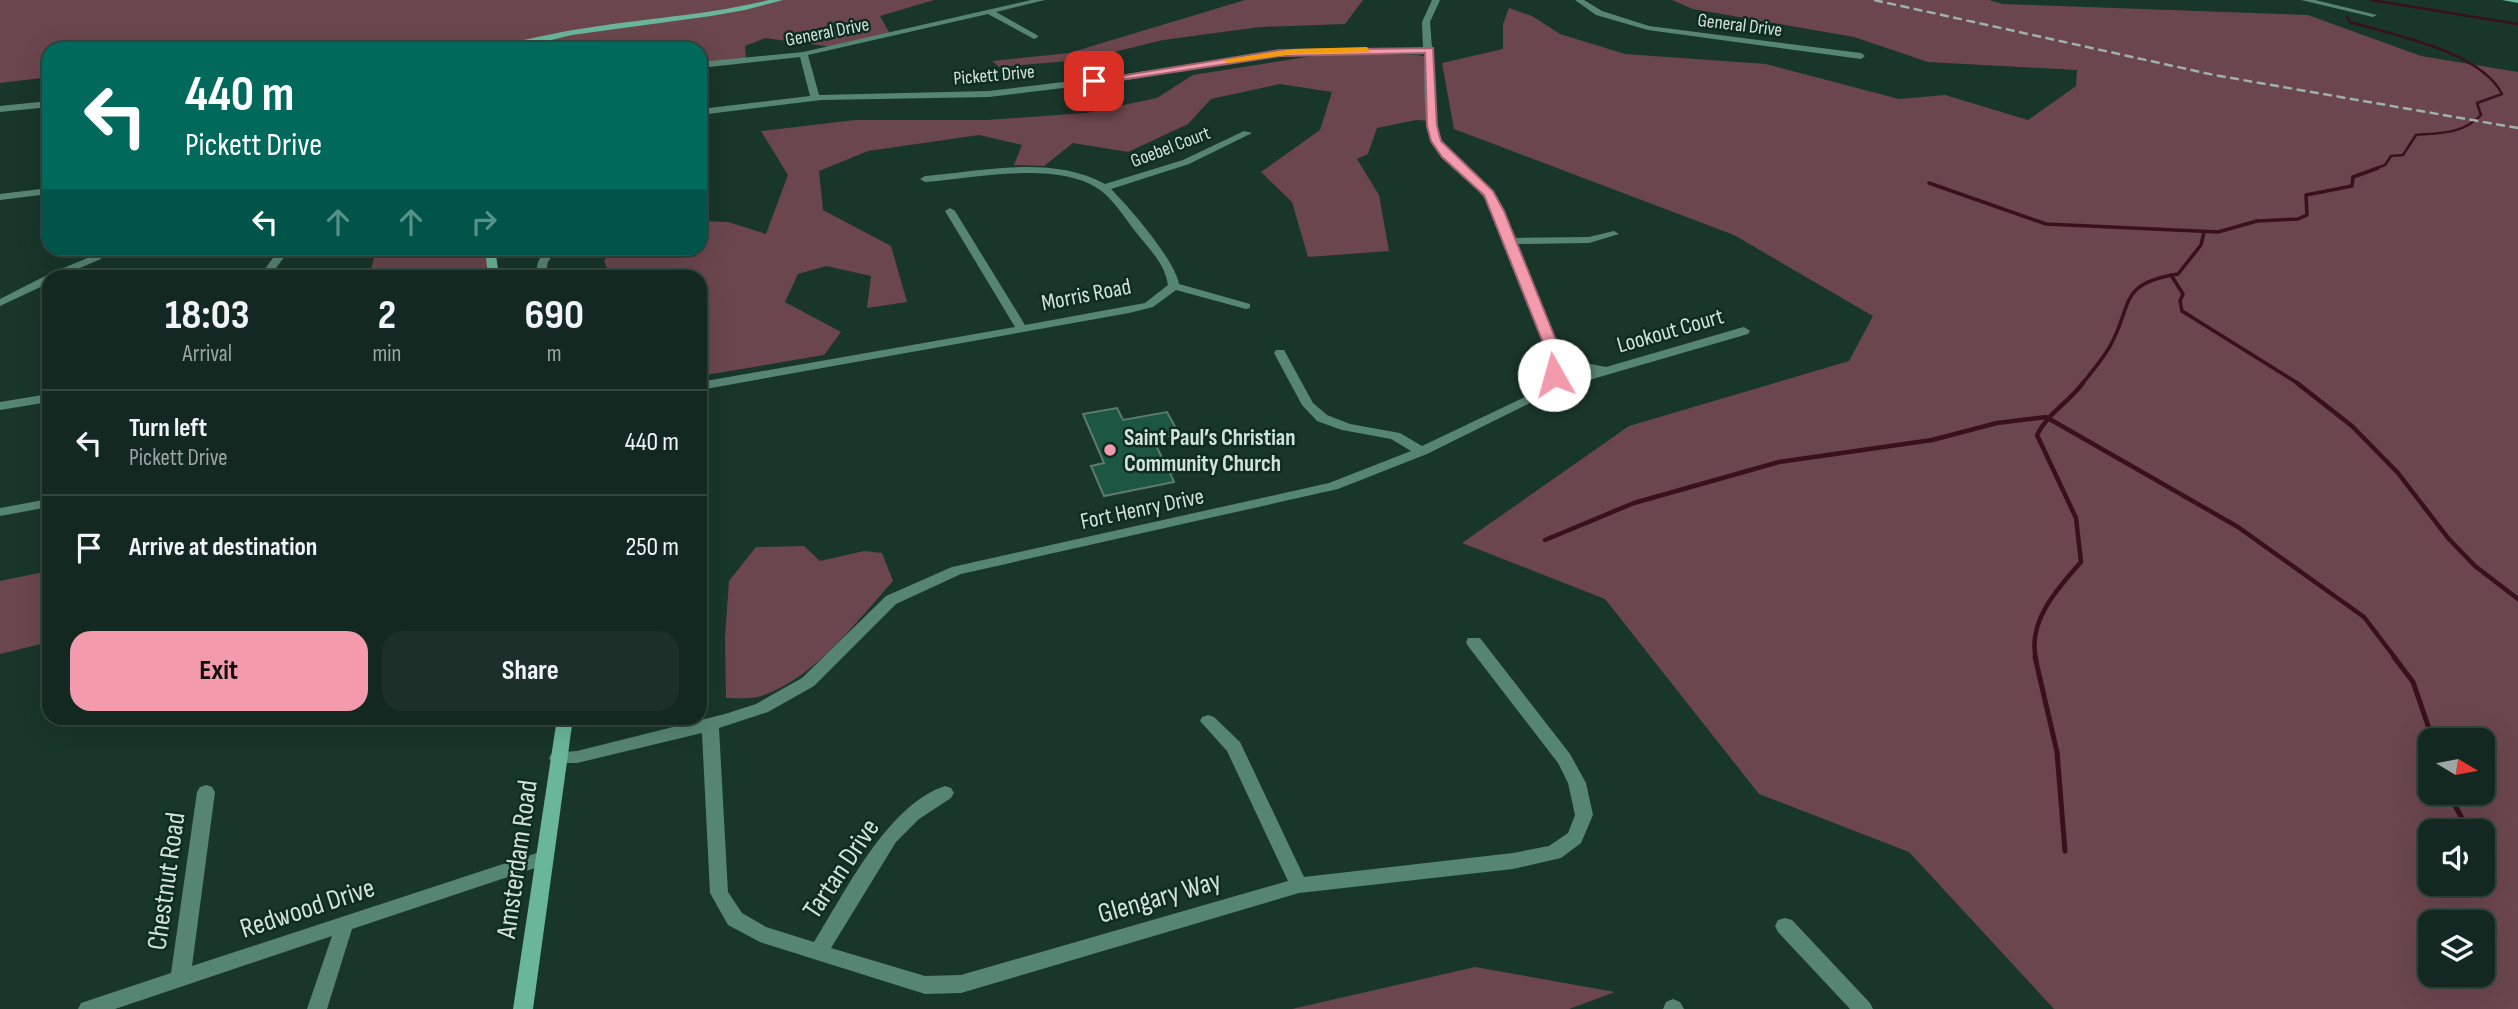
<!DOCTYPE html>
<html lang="en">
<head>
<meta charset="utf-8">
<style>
	:root { --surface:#132820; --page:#1c3029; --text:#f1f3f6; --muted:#9da6a5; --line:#32443e; --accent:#f39aac }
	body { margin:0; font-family:"Sofia Sans Condensed",sans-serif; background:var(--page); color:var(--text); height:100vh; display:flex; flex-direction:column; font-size:26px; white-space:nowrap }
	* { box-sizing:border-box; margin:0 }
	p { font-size:23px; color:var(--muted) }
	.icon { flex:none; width:38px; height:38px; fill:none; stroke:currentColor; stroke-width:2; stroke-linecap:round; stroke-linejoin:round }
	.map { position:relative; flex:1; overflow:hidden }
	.drawer { position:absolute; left:42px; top:270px; width:665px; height:455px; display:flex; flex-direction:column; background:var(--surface); border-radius:21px; box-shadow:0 7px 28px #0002,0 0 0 2px var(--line) }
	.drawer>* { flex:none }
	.guide { position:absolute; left:42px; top:42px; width:665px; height:214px; border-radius:21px; box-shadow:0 7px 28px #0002,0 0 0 2px var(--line); background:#00695c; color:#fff; overflow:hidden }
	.needle { width:46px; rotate:100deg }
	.tools { position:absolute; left:2418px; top:728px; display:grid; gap:14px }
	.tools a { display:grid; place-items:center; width:77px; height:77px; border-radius:14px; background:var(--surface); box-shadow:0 7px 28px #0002,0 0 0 2px var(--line); font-size:35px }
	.pin { position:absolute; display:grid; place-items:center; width:60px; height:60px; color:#fff; margin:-30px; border-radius:14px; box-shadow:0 4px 10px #0006 }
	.me { position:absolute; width:77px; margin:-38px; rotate:353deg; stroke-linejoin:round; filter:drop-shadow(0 0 5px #0008) }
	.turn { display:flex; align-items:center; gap:24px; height:147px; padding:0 28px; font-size:32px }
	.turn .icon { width:91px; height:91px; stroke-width:2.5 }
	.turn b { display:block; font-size:49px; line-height:60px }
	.lanes { display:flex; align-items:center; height:66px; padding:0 28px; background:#0003; justify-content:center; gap:35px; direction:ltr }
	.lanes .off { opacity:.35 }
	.eta { display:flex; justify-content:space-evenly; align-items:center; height:119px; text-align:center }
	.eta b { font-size:42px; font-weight:700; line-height:49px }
	.cta { display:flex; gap:14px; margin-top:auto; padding:14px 28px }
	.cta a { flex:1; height:80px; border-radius:21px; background:var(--accent); color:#111; font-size:28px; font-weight:700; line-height:80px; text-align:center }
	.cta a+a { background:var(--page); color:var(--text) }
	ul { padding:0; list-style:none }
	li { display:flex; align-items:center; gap:21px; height:105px; padding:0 28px; border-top:2px solid var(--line) }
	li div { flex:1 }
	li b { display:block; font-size:26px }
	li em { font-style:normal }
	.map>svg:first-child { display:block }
</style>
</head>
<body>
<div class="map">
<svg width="2518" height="1009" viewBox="0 0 2518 1009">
	<rect width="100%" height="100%" fill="#19362b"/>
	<path fill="#6b464d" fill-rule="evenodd" d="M0,0H934L880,16L890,34L832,47L765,38L745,46L746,60L700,65V49H49V77L0,83Z
		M1245,0H1363L1345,24L1260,27L1163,40L1081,60L999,67L992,61L1069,53Z
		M1672,0H1989L2003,4L2308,15L2421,56L2518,72V1009H2054L1909,852L1759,794L1605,599L1462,543L1629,426L1849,361L1873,316L1734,235L1454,129L1442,63L1503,49V24L1509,8L1532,16L1560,34L1625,54L1766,64L1899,99L1945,95L2028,120L2076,86L2077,70L1928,62L1854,37L1693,9ZM2431,740H2483V793H2431ZM2483,831V884H2431V831ZM2483,922V975H2431V922Z
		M1325,54L1418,55L1430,58L1432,121L1416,120L1377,128L1368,154L1357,159L1379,195L1389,251L1308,257L1292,202L1261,172L1320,130L1332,92L1280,84L1211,99L1188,124L1128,152L1073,143L1044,166L1014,165L1022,145L979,135L868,151L819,171L823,210L891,246L907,302L867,308L871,276L826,266L798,274L785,302L841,332L824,355L700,376V276H611L604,261L612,249L700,248V221L728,222L766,234L788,175L761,131L855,120H987L1086,113L1157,98L1193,75Z
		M377,248L490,249L494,276H369Z
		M804,546L820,561L864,551L882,553L893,581C855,623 814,680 758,697C749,699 736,698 726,698L725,637L729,581L756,547Z
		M49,571V642L0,654V581Z
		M1475,967L1615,992L1569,1009H1292Z"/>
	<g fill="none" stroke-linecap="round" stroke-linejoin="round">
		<path stroke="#3a101b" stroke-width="2.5" d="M2371,0L2518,24
			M2347,17L2350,22C2394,35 2480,51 2502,94L2477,103L2481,115C2463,134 2441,133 2416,135L2403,155L2391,156L2385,165L2374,169"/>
		<path stroke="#3a101b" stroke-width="3.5" d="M1929,183L2046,224L2218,232L2257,221L2298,219L2307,215L2306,195L2352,186L2353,177L2378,168
			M2171,275L2183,294L2180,301L2182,311L2299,384
			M2082,384C2091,373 2101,361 2109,348C2134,305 2116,284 2178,274L2201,245L2204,232"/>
		<path stroke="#3a101b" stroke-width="4.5" d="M2297,383L2352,426L2398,473L2448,538L2475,566L2518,599
			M1545,540L1634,503L1779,462L1932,440L1997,423L2046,417L2238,527L2364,617L2396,659
			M2036,659C2027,621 2058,588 2081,562L2076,518L2037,435C2048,413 2068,403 2083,383"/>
		<path stroke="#3a101b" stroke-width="5" d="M2035,657L2057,752L2065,851
			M2394,657L2413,682L2433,740
			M2448,793L2469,831"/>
	</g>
	<path fill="#1d5643" stroke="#5c7a6e" stroke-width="2" d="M1117,408L1123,420L1167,412L1179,434L1153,439L1164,462L1175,459L1181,471L1170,473L1174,482L1104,496L1091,466L1104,463L1083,414Z"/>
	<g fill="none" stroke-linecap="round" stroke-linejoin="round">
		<path fill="#578574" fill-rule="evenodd" d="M1031,0H1045L996,12L1037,35L1038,37L1034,39L988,14L808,55L819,95L989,91L1120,75L1280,51L1423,48L1422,22L1432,0H1440L1430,22L1432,48L1434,50L1432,52L1438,134L1450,153L1492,191L1503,211L1514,238L1589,237L1614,231L1619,234L1589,243L1516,244L1560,354L1570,360L1606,367L1740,328L1744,327L1750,331L1748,334L1596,378L1542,397L1427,454L1338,489L961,574L896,604L814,686L768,712L719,728L728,892L742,913L766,927L814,942C845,893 887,805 945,786L951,788L954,793L951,798L919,819L896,842L831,948L925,976L961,975L1288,881L1227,751L1200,721L1202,717L1208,715L1214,717L1240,742L1304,877L1513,853L1549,846L1568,833L1575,815L1568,783L1558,763L1468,646L1466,642L1468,638H1480L1570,754L1586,783L1593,815L1581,843L1561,858L1513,869L1299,893L961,993L925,994L760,942L728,925L710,893L702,733L577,763H552L549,758L552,753L577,751L725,714L756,704L802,678L886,596L952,567L1329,483L1411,451L1391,439L1342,430L1317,421L1302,405L1274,353L1276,350H1284L1313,403L1327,415L1350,424L1400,433L1422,446L1531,394C1543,383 1548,373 1549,356L1493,211C1481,189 1462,177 1444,159C1419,132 1426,87 1424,53L1280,55L1120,81L989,97L821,100L700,115V109L810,96L800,57L700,68V62L803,52ZM1561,365L1591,371L1552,386Z
			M1575,0H1584L1602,11L1649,26L1861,53L1865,56L1861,59L1648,30L1596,15Z
			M2301,0H2315L2377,15L2373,17Z
			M49,101V107L0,112V106Z
			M1244,131L1252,133L1189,164L1111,189C1129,207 1175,260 1179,284L1250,304V308L1246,309L1176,290L1153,307L1129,313L700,390V382L1015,327L945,211L950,208L955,211L1025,325L1145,303L1168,285C1165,263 1148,248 1135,231C1124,217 1114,200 1100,190C1058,160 974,178 925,182L920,179L925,176C982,171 1052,155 1105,184L1183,160Z
			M49,188V194L0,200V194Z
			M280,248H291L270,276H260Z
			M546,248H557L548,262L545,276H535L538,262Z
			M97,254L101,255V259L61,276H49V283L0,306V299L49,274Z
			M49,394V402L0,410V402Z
			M49,499V507L0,516V508Z
			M206,785L212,787L215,792L192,966L543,851L550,853L552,858L550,863L352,929L327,1009H307L332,936L115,1009H78L81,1003L171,973L197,792L200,787Z
			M1785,918L1792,920L1870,1003L1873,1009H1850L1778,932L1775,926L1778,920Z
			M1673,999L1680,1002L1684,1009H1663L1666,1002Z"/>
		<path fill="#6ab69a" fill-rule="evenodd" d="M769,0H783L745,10L711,16L572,35L514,49H501C516,40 539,37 557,33C628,19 700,17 769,0Z
			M2502,0H2518V3Z
			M485,248H495L499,276H488Z
			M557,718H573L533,1009H513Z"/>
		<path stroke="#9eb2a9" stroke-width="2.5" stroke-dasharray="9 4.5" stroke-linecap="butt" d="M1874,0L2214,75L2518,128"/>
	</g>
	<path fill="#f39aac" stroke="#9e6470" stroke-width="2" d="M1433,48L1437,126L1441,141L1493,191L1504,211L1558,345L1562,356L1559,378L1547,375L1548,356L1544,345L1484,195L1442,157L1431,141L1427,126L1425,53L1280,56L1094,84L1089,81L1280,50Z"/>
	<path fill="#f59e0b" d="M1367,47L1371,52L1294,54L1228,63L1223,60L1294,49Z"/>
	<circle fill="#f39aac" stroke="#0e2c22" stroke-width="2.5" cx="1110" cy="450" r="7"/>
	<g text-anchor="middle" stroke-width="5" stroke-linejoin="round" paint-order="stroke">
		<g font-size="19" fill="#d2e2db" stroke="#0e2c22">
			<text transform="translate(1740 24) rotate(7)" y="7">General Drive</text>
			<text transform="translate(827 31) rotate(-11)" y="7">General Drive</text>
			<text transform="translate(994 74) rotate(-5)" y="7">Pickett Drive</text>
			<text transform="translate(1170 146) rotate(-21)" y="7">Goebel Court</text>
		</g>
		<g font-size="23" fill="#d2e2db" stroke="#0e2c22">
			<text transform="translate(1086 294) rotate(-11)" y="8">Morris Road</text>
			<text transform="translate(1670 330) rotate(-16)" y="8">Lookout Court</text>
			<text transform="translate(1142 508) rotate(-12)" y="8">Fort Henry Drive</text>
		</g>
		<g font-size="23" font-weight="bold" fill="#d2e2db" stroke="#0e2c22" text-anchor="start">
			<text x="1124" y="445">Saint Paul’s Christian<tspan x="1124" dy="26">Community Church</tspan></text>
		</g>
		<g font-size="28" fill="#d2e2db" stroke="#0e2c22">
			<text transform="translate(516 859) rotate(-82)" y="10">Amsterdam Road</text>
			<text transform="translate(840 868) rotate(-56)" y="10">Tartan Drive</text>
			<text transform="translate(165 881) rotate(-82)" y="10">Chestnut Road</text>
			<text transform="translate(1159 896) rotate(-16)" y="10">Glengary Way</text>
			<text transform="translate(307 907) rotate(-18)" y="10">Redwood Drive</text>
		</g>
	</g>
</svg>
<div class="tools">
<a><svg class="needle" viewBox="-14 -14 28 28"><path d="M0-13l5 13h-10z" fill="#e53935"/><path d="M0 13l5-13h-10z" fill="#9da6a5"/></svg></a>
<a><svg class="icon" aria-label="sound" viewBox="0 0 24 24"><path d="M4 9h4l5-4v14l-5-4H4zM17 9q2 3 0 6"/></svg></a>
<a><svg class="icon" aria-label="layers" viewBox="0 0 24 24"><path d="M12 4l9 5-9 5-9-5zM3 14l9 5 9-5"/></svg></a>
</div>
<div class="pin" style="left:1094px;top:81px;background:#d93025"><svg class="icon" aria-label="arrive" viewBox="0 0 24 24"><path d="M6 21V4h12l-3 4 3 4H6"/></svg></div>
<svg class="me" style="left:1554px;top:375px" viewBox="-20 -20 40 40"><circle r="19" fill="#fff"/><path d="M0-13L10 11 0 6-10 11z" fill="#f39aac"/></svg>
<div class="guide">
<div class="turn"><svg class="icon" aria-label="left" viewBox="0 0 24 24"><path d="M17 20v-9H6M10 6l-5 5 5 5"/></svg><div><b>440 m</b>Pickett Drive</div></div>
<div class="lanes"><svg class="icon" aria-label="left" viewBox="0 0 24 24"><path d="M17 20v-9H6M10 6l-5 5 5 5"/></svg><svg class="icon off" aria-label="ahead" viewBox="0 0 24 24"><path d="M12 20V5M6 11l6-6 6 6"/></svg><svg class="icon off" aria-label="ahead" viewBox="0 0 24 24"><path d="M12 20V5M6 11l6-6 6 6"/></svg><svg class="icon off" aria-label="right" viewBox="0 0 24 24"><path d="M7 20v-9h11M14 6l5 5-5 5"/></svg></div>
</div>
<section class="drawer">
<div class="eta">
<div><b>18:03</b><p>Arrival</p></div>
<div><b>2</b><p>min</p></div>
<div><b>690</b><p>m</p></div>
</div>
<ul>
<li><svg class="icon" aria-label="left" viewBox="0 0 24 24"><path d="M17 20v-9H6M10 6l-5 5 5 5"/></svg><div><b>Turn left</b><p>Pickett Drive</p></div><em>440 m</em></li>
<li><svg class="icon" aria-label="arrive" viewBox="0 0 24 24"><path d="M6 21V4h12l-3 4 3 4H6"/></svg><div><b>Arrive at destination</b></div><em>250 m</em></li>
</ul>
<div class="cta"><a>Exit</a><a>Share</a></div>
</section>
</div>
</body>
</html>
